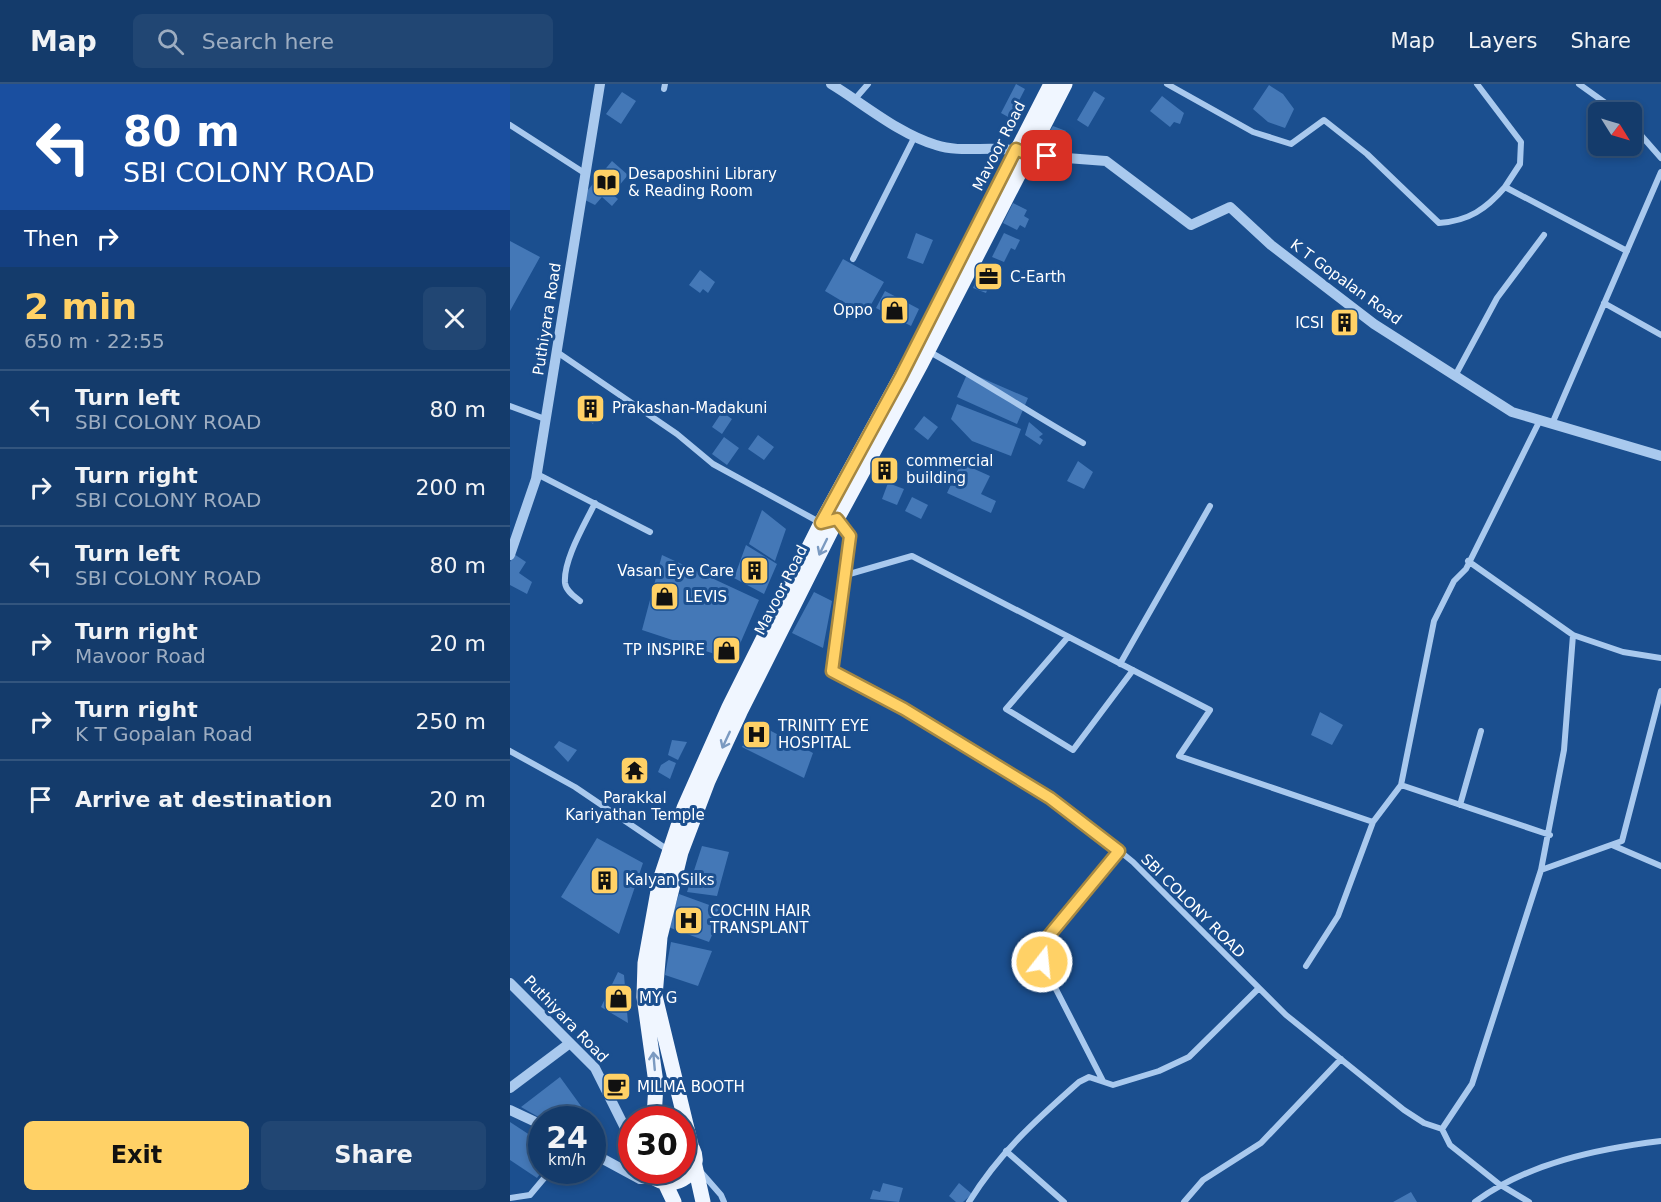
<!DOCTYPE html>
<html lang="en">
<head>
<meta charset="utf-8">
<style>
	:root { --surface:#143b6b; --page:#214673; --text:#f1f3f6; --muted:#9dadc1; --line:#33557e; --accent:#ffd166 }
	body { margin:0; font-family:"DejaVu Sans",sans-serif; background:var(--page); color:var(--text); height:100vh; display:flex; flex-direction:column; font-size:22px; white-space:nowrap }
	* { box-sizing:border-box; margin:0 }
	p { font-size:20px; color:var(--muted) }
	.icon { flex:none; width:33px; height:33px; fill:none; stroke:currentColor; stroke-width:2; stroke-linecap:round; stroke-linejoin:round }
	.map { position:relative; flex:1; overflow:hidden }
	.details { display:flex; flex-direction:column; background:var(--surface); width:510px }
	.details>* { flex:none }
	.hud { background:#1a4fa0; color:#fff; overflow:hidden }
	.needle { width:39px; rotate:127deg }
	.tools { position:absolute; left:1078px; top:18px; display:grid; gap:12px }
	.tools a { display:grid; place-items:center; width:54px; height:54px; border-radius:9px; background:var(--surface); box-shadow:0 3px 9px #0003,0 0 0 2px var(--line); font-size:30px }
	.speed { position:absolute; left:18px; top:1022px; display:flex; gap:12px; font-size:30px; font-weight:700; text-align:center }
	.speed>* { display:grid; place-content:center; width:78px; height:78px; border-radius:50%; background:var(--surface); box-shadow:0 3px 9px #0003,0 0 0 2px var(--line); line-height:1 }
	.speed small { font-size:15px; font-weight:400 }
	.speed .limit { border:9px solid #d22; background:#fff; color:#111 }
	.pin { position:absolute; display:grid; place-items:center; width:51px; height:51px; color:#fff; margin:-26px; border-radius:12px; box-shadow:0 3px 9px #0006 }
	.me { position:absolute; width:66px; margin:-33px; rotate:16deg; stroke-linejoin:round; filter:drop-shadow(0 0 4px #0008) }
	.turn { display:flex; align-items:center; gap:21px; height:126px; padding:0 24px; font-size:27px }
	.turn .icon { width:78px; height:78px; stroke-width:2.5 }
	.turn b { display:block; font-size:42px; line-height:51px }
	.then { display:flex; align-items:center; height:57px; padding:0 24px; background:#0003; gap:12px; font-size:22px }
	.round { display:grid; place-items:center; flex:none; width:63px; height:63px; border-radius:9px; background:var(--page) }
	.summary { display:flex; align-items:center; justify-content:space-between; height:102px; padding:0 24px }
	h1 { font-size:36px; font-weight:700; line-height:45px; color:var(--accent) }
	.action { display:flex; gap:12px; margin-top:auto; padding:12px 24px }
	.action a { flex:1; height:69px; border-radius:9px; background:var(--accent); color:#111; font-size:24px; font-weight:700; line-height:69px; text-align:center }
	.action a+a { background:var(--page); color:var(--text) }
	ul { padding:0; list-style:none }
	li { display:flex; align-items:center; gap:18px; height:78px; padding:0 24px; border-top:2px solid var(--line) }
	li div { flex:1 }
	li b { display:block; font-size:22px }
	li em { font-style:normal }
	header { display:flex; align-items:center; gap:36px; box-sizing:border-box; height:84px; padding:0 30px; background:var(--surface); border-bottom:2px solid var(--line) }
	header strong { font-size:28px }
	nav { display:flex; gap:33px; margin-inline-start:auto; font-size:21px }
	.search { width:420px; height:54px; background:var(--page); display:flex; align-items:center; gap:15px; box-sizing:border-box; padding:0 21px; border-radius:9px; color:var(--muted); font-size:22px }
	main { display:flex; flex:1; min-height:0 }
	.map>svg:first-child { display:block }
</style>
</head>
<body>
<header>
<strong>Map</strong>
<div class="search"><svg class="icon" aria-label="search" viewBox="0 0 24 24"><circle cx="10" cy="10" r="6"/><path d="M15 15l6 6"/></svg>Search here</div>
<nav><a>Map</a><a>Layers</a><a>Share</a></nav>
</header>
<main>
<section class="details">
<div class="hud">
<div class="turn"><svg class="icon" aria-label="left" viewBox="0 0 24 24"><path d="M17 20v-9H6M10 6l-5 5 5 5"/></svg><div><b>80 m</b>SBI COLONY ROAD</div></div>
<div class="then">Then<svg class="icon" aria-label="right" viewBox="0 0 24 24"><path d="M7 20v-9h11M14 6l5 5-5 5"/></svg></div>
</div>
<div class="summary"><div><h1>2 min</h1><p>650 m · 22:55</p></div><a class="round"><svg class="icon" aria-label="close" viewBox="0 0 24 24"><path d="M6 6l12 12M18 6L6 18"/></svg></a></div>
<ul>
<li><svg class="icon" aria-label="left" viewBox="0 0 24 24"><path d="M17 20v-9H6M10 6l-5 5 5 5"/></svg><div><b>Turn left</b><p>SBI COLONY ROAD</p></div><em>80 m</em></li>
<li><svg class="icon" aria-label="right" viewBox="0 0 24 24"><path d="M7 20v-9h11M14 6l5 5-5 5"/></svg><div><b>Turn right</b><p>SBI COLONY ROAD</p></div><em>200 m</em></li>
<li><svg class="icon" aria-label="left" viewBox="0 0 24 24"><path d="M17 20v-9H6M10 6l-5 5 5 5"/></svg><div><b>Turn left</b><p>SBI COLONY ROAD</p></div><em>80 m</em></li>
<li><svg class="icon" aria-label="right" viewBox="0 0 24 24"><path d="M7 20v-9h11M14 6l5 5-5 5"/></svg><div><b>Turn right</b><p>Mavoor Road</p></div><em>20 m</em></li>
<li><svg class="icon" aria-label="right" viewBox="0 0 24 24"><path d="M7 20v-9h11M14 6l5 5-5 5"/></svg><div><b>Turn right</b><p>K T Gopalan Road</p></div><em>250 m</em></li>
<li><svg class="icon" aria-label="arrive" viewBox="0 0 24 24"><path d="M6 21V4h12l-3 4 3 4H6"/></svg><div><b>Arrive at destination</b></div><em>20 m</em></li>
</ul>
<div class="action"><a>Exit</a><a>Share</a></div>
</section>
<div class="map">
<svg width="1151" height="1118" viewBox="0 0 1151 1118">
	<rect width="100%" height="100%" fill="#1b4f8f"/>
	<path fill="#4478b7" d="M506,0L515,5L500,34L491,29Z
		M759,1L773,10L784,25L775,44L758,38L743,25Z
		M584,7L595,14L578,43L567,36Z
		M112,8L126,17L111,40L96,30Z
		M652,12L674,29L670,40L664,38L660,43L640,27Z
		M543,42L556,47L548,57L536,53Z
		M102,77L118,91L102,110L108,115L102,122L92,113L85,121L75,116L77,107Z
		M503,119L517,126L514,132L519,135L515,144L510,141L507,146L493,139Z
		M406,149L423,156L413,180L397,174Z
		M494,149L510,156L505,166L501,164L494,178L482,173Z
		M0,157L30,173L0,227Z
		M333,175L374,198L355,231L315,207Z
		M472,181L485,186L476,209L463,204Z
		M190,186L205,198L198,209L193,205L190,209L179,201Z
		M375,207L409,225L401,242L366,224Z
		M834,231L845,236L839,252L824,242Z
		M458,288L518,314L507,340L447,313Z
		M77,313L91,318L83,340L70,330Z
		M447,320L511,345L501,372L462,357L441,335Z
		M212,328L222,335L212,350L202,343Z
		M414,332L428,343L418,356L404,345Z
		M519,338L533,350L529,353L533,356L530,361L515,351Z
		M248,351L264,363L254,376L238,365Z
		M214,353L229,364L217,381L202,370Z
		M375,376L382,378L375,398L367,395Z
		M568,377L583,388L574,405L557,397Z
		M451,379L480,392L471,410L486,417L481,429L437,409Z
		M378,399L394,405L387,421L372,415Z
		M402,413L418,421L411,435L395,427Z
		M252,426L276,445L265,477L239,460Z
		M236,461L267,480L254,510L224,494Z
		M4,470L16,478L9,489L22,498L17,510L0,501V478Z
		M152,471L249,516L223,576L132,546Z
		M304,508L322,517L313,564L282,549Z
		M810,628L833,641L822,661L801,651Z
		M246,639L303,669L294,694L232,663Z
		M162,656L177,658L168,676L158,671Z
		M49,657L67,666L58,678L44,663Z
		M159,676L166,679L160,695L148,688L151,681Z
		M87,754L133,779L109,850L51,813Z
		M192,762L219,768L207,812L177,808Z
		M169,810L213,826L199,858L158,843Z
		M161,858L202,867L188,902L155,891Z
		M108,888L114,891L118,939L91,923Z
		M50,993L71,1022L81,1035H32L11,1023Z
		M82,1036L93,1050L82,1057Z
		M0,1038L32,1059L33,1086L27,1094L0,1076Z
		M373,1099L393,1104L389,1118L360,1115L363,1106L370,1108Z
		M449,1099L462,1110L453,1118H446L439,1112Z
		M901,1108L907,1118H883Z"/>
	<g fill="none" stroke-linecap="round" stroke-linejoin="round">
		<path stroke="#a9c9ee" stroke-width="6" d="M657,0L743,48L781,60L814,36L857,70L929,139C959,137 976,125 995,103L1117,167
			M967,0L1011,58L1010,80L995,103
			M1069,0L1108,28
			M154,5L155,0
			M345,15L358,0
			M0,41L76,90
			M1122,41L1151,74
			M343,175L405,52
			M1094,219L1151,251
			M418,267C471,296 520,329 573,359
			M47,268L167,350L203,380L311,439
			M945,292L987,214L1034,151
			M0,322L35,335
			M1042,340L1151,88
			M27,390L140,448
			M328,437L340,452L322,587L394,625L469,670L540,714L580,743L623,778L776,931L894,1026L914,1039L932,1045
			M958,477L1063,551L1113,568L1151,574
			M336,491L402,472L700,626L669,672L863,738L891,701L924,537L944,497L956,485L1030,336
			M70,517C64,512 56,507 55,499C53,476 75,440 85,419
			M558,553L496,625L563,666L623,586
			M610,580L700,422
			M0,667L65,703L158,766
			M891,701L1040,751
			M950,721L971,647
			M1102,761L1151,782
			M1031,786L1112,757L1151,607
			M796,882L828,832L863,738
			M593,997L532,878V865L537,854L609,767
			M496,1067L554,1118
			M190,1087L211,1111L214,1118
			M0,1114L20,1111L41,1086
			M459,1118C489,1069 526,1036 569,998L579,993L603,1001L649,987L679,973L748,905
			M674,1118L693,1096L751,1059L831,975
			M965,1118C1018,1079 1087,1065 1151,1057
			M1019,1118L989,1100L940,1061L932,1045L962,1000L1031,786L1054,666L1063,551"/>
		<path stroke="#a9c9ee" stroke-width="10" d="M321,0C354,20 389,50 426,61C455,71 491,58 517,71L596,77L681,141L720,123L761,161L864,240L1002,328L1151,372
			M0,471L26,395L90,0
			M0,899L85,984L122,1058
			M0,1004L60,959
			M0,1026L32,1041
			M82,1069L130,1095H144"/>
		<path stroke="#f0f6ff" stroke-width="15" d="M144,1035L146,999L134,913L135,879L150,796L174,724L219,623L311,439L401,274L541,0
			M181,1061L145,912L150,853L171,768L198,697L230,628L327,435L411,280L555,0
			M185,1082L193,1118
			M137,1086C159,1118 206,1083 175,1056
			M156,1101L164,1118"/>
	</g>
	<defs><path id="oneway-shaft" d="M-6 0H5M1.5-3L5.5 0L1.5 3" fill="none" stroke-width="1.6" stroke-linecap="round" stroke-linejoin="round" transform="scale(1.5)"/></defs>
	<g stroke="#7b9ac1">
		<use href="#oneway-shaft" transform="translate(313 463) rotate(116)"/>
		<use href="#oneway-shaft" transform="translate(216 656) rotate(115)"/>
		<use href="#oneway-shaft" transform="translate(144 977) rotate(-95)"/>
	</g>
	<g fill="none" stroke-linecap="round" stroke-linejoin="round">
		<defs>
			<path id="route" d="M532,878V865L537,854L609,767L540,714L394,625L322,587L340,452L327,435L311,439L390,294L506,65L517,70L537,72"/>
		</defs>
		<use href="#route" stroke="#a68842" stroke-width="15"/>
		<use href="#route" stroke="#ffd166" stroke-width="10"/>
	</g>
	<defs>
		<symbol id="library-square" viewBox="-11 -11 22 22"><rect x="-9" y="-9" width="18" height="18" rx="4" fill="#ffd166" stroke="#1b4f8f"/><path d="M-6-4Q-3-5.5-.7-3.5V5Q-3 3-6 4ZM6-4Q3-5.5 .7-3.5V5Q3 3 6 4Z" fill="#111"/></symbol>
		<symbol id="office-square" viewBox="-11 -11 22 22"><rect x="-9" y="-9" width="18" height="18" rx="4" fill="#ffd166" stroke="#1b4f8f"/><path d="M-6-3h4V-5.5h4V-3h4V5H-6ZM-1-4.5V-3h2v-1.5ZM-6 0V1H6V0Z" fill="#111"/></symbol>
		<symbol id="shop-square" viewBox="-11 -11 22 22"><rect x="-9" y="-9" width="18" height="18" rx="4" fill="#ffd166" stroke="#1b4f8f"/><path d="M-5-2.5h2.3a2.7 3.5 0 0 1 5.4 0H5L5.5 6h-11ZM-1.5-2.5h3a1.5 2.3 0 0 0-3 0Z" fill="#111"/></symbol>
		<symbol id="building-square" viewBox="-11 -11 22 22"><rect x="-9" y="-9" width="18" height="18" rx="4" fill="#ffd166" stroke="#1b4f8f"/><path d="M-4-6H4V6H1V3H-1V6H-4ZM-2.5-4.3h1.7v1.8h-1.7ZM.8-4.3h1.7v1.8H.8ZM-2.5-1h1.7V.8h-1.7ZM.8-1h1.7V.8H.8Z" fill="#111"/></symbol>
		<symbol id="hospital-square" viewBox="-11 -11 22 22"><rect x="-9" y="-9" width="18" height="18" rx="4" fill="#ffd166" stroke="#1b4f8f"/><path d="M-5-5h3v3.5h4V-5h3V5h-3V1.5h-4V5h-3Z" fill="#111"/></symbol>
		<symbol id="temple-square" viewBox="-11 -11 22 22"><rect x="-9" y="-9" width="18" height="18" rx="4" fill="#ffd166" stroke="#1b4f8f"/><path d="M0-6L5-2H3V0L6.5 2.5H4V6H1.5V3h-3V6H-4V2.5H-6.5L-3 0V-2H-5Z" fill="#111"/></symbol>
		<symbol id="cafe-square" viewBox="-11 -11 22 22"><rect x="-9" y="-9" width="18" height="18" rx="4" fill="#ffd166" stroke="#1b4f8f"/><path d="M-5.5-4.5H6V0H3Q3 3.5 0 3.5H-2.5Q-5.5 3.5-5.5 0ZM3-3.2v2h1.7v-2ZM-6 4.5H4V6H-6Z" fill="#111"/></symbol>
	</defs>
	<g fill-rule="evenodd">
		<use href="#library-square" x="80" y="82" width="33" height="33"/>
		<use href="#office-square" x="462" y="176" width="33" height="33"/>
		<use href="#shop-square" x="368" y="210" width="33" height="33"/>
		<use href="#building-square" x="818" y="222" width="33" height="33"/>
		<use href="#building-square" x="64" y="308" width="33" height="33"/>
		<use href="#building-square" x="358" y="370" width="33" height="33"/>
		<use href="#building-square" x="228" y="470" width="33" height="33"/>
		<use href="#shop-square" x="138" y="496" width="33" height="33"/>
		<use href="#shop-square" x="200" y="550" width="33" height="33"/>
		<use href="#hospital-square" x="230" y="634" width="33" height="33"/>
		<use href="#temple-square" x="108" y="670" width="33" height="33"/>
		<use href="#building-square" x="78" y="780" width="33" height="33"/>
		<use href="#hospital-square" x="162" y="820" width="33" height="33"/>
		<use href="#shop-square" x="92" y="898" width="33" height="33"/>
		<use href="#cafe-square" x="90" y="986" width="33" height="33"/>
	</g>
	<g text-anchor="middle" stroke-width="6" stroke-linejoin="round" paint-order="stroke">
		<g font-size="15" fill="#fff" stroke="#1b4f8f">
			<text transform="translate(489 62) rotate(-63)" y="5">Mavoor Road</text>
			<text transform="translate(836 198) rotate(36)" y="5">K T Gopalan Road</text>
			<text transform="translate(37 235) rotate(-81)" y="5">Puthiyara Road</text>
			<text transform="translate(271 506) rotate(-63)" y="5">Mavoor Road</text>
			<text transform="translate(683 822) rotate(45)" y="5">SBI COLONY ROAD</text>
			<text transform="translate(56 935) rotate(46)" y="5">Puthiyara Road</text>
		</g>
		<g font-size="15" fill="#fff" stroke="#1b4f8f" text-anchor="start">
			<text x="118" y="95">Desaposhini Library<tspan x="118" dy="17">&amp; Reading Room</tspan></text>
			<text x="500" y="198">C-Earth</text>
			<text x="363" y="231" text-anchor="end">Oppo</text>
			<text x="814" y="244" text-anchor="end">ICSI</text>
			<text x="102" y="329">Prakashan-Madakuni</text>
			<text x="396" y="382">commercial<tspan x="396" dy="17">building</tspan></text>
			<text x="224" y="492" text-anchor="end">Vasan Eye Care</text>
			<text x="175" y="518">LEVIS</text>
			<text x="195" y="571" text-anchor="end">TP INSPIRE</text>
			<text x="268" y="647">TRINITY EYE<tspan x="268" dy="17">HOSPITAL</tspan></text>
			<text x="125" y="719" text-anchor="middle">Parakkal<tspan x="125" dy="17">Kariyathan Temple</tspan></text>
			<text x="115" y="801">Kalyan Silks</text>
			<text x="200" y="832">COCHIN HAIR<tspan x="200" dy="17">TRANSPLANT</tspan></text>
			<text x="129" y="919">MY G</text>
			<text x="127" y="1008">MILMA BOOTH</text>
		</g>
	</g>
</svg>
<div class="tools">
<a><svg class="needle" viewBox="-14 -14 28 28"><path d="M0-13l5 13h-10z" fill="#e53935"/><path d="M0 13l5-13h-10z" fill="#9dadc1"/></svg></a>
</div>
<div class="speed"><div>24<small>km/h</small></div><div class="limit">30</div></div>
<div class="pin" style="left:537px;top:72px;background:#d93025"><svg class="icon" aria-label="arrive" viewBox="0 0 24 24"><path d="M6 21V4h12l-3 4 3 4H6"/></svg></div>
<svg class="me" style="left:532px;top:878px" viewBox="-20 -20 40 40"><circle r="17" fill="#ffd166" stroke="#fff" stroke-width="3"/><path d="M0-11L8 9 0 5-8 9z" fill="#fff"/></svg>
</div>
</main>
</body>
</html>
